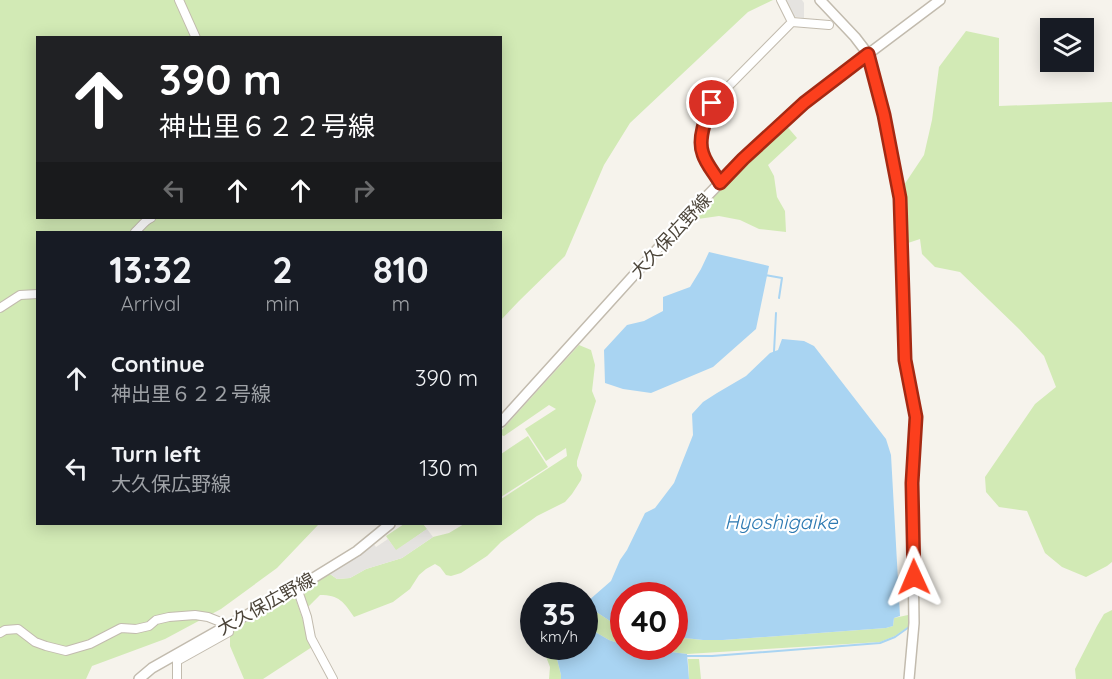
<!DOCTYPE html>
<html lang="en">
<head>
<meta charset="utf-8">
<style>
	:root { --surface:#171b24; --page:#20242c; --text:#f1f3f6; --muted:#9ea1a6 }
	body { margin:0; font-family:Quicksand,"Noto Sans JP",sans-serif; background:var(--page); color:var(--text); height:100vh; display:flex; flex-direction:column; font-size:22px; white-space:nowrap }
	* { box-sizing:border-box; margin:0 }
	p { font-size:20px; color:var(--muted) }
	.icon { flex:none; width:33px; height:33px; fill:none; stroke:currentColor; stroke-width:2; stroke-linecap:round; stroke-linejoin:round }
	.map { position:relative; flex:1; overflow:hidden }
	.drawer { position:absolute; left:36px; top:231px; width:466px; height:294px; display:flex; flex-direction:column; background:var(--surface); border-radius:0px; box-shadow:0 3px 15px #0003 }
	.drawer>* { flex:none }
	.hud { position:absolute; left:36px; top:36px; width:466px; height:183px; border-radius:0px; box-shadow:0 3px 15px #0003; background:#202124; color:#fff; overflow:hidden }
	.tools { position:absolute; left:1040px; top:18px; display:grid; gap:12px }
	.tools a { display:grid; place-items:center; width:54px; height:54px; border-radius:0px; background:var(--surface); box-shadow:0 3px 15px #0003; font-size:30px }
	.speed { position:absolute; left:520px; top:582px; display:flex; gap:12px; font-size:30px; font-weight:700; text-align:center }
	.speed>* { display:grid; place-content:center; width:78px; height:78px; border-radius:50%; background:var(--surface); box-shadow:0 3px 15px #0003; line-height:1 }
	.speed small { font-size:15px; font-weight:400 }
	.speed .limit { border:9px solid #d22; background:#fff; color:#111 }
	.pin { position:absolute; display:grid; place-items:center; width:51px; height:51px; color:#fff; margin:-26px; border:3px solid #fff; border-radius:50%; box-shadow:0 2px 6px #0007 }
	.me { position:absolute; width:66px; margin:-33px; rotate:359deg; stroke-linejoin:round; filter:drop-shadow(0 0 4px #0008) }
	.turn { display:flex; align-items:center; gap:21px; height:126px; padding:0 24px; font-size:27px }
	.turn .icon { width:78px; height:78px; stroke-width:2.5 }
	.turn b { display:block; font-size:42px; line-height:51px }
	.lanes { display:flex; align-items:center; height:57px; padding:0 24px; background:#0003; justify-content:center; gap:30px; direction:ltr }
	.lanes .off { opacity:.35 }
	.eta { display:flex; justify-content:space-evenly; align-items:center; height:102px; text-align:center }
	.eta b { font-size:36px; font-weight:800; line-height:42px }
	ul { padding:0; list-style:none }
	li { display:flex; align-items:center; gap:18px; height:90px; padding:0 24px }
	li div { flex:1 }
	li b { display:block; font-size:22px }
	li em { font-style:normal }
	.map>svg:first-child { display:block }
</style>
</head>
<body>
<div class="map">
<svg width="1112" height="679" viewBox="0 0 1112 679">
	<rect width="100%" height="100%" fill="#f6f3ec"/>
	<path fill="#d2eab5" fill-rule="evenodd" d="M0,0H773L748,12L630,123L604,165L565,256L519,301L501,320V232H38V524H319L277,568L221,609L165,639L92,666L86,679H0ZM38,38H501V218H38Z
		M966,31L999,38V106L1112,102V562L1107,566L1086,577L1062,567L1045,553L1027,511L999,507L986,492L985,477L1035,404L1056,387L1044,356L1019,329L960,272L935,267L922,254L920,239L908,243L904,185L924,155L932,120L939,67Z
		M785,124L797,138L768,165L774,176L777,197L785,211L786,232L759,229L740,220L719,216L691,220L733,174Z
		M579,345L591,350L595,365L592,391L596,401L577,461V466L582,475L581,480L572,494L565,502L537,516L501,542L487,556L461,573L451,576L446,575L440,567L435,564L426,569L419,575L410,589L393,602L354,617C344,602 339,595 320,595L307,608L301,590L330,574L337,579L350,578L366,569L402,558L433,537L449,533L464,524H501V499L567,456L566,448L546,461L525,429L556,409L549,405L504,436L501,435V431Z
		M528,436L548,467L501,497V454Z
		M404,524H423L427,529L396,551L386,536Z
		M294,594L312,647L263,679H244L230,646V629Z
		M586,605L616,625L624,629V645L609,640L585,626Z
		M1112,610V679H1076L1075,669L1097,626L1104,614Z
		M908,615V627L895,636L880,642L687,654L630,647L675,646V637L703,640H723L886,628L893,626L894,618Z
		M548,647H554L561,675V679H549L550,667L543,649Z
		M688,659H699L701,679H689Z"/>
	<path fill="#e5e3e0" d="M784,0H802L804,3V18L790,16Z
		M427,529L433,537L402,558L366,569L350,578L337,579L330,574L373,543L376,547L388,539L396,550Z"/>
	<path fill="#a9d4f2" d="M709,252L769,266L756,329L713,367L651,393L623,389L605,383L604,350L627,325L644,321L663,311V297L690,287L701,269Z
		M782,339L804,341L814,346L886,439L891,455L900,616L894,618L893,626L886,628L723,640H703L675,637V596H624V629L616,625L586,605L588,601L611,581L620,560L627,550L645,513L655,508L674,483L693,435L692,414L703,402L717,393L746,376L770,353L778,350Z
		M585,626L609,640L624,645V646L687,654L689,679H561V675L554,647L585,646Z"/>
	<g fill="none" stroke-linecap="round" stroke-linejoin="round">
		<path stroke="#a9d4f2" stroke-width="2" d="M765,275L782,278L779,298
			M774,352L776,313
			M687,656H712L880,643L895,637L909,627"/>
		<defs>
			<path id="minor" d="M179,0L196,38
				M781,0L792,22L829,25
				M720,183C715,174 706,164 703,154C697,139 706,117 712,103L792,22
				M135,232C141,227 144,221 151,218
				M0,308L20,295L38,294
				M297,588L307,617L311,638L333,679
				M0,633L5,630L18,629L35,642L46,646L66,651L90,644L121,628L136,629L149,626L156,620L169,617L195,615L208,617L228,625L229,632L177,661V679"/>
			<path id="tertiary" d="M820,0L855,37L868,54L884,115L900,198L905,360L916,417L912,483L914,623L909,679
				M501,422L681,223L743,159L803,103L940,0
				M139,679L152,668L228,625L297,588L357,551L390,524"/>
		</defs>
		<use href="#minor" stroke="#c2bbae" stroke-width="10"/>
		<use href="#tertiary" stroke="#c2bbae" stroke-width="12"/>
		<use href="#minor" stroke="#fff" stroke-width="8"/>
		<use href="#tertiary" stroke="#fff" stroke-width="9"/>
	</g>
	<g fill="none" stroke-linecap="round" stroke-linejoin="round">
		<defs>
			<path id="route" d="M712,103C706,117 697,139 703,154C706,164 715,174 720,183L743,159L804,103L868,54L884,115L900,198L905,360L916,417L912,483L914,577"/>
		</defs>
		<use href="#route" stroke="#a42913" stroke-width="15"/>
		<use href="#route" stroke="#fc3f1d" stroke-width="10"/>
	</g>
	<g text-anchor="middle" stroke-width="4.5" stroke-linejoin="round" paint-order="stroke">
		<g font-size="18" fill="#4b4439" stroke="#fff">
			<text transform="translate(671 236) rotate(-47)" y="6">大久保広野線</text>
			<text transform="translate(266 604) rotate(-29)" y="6">大久保広野線</text>
		</g>
		<g font-size="20" font-style="italic" fill="#2e7ab2" stroke="#fff">
			<text x="781" y="529">Hyoshigaike</text>
		</g>
	</g>
</svg>
<div class="tools">
<a><svg class="icon" aria-label="layers" viewBox="0 0 24 24"><path d="M12 4l9 5-9 5-9-5zM3 14l9 5 9-5"/></svg></a>
</div>
<div class="speed"><div>35<small>km/h</small></div><div class="limit">40</div></div>
<div class="pin" style="left:712px;top:103px;background:#d93025"><svg class="icon" aria-label="arrive" viewBox="0 0 24 24"><path d="M6 21V4h12l-3 4 3 4H6"/></svg></div>
<svg class="me" style="left:914px;top:577px" viewBox="-20 -20 40 40"><path d="M0-17L14 15 0 8-14 15z" fill="#fc3f1d" stroke="#fff" stroke-width="4"/></svg>
<div class="hud">
<div class="turn"><svg class="icon" aria-label="ahead" viewBox="0 0 24 24"><path d="M12 20V5M6 11l6-6 6 6"/></svg><div><b>390 m</b>神出里６２２号線</div></div>
<div class="lanes"><svg class="icon off" aria-label="left" viewBox="0 0 24 24"><path d="M17 20v-9H6M10 6l-5 5 5 5"/></svg><svg class="icon" aria-label="ahead" viewBox="0 0 24 24"><path d="M12 20V5M6 11l6-6 6 6"/></svg><svg class="icon" aria-label="ahead" viewBox="0 0 24 24"><path d="M12 20V5M6 11l6-6 6 6"/></svg><svg class="icon off" aria-label="right" viewBox="0 0 24 24"><path d="M7 20v-9h11M14 6l5 5-5 5"/></svg></div>
</div>
<section class="drawer">
<div class="eta">
<div><b>13:32</b><p>Arrival</p></div>
<div><b>2</b><p>min</p></div>
<div><b>810</b><p>m</p></div>
</div>
<ul>
<li><svg class="icon" aria-label="ahead" viewBox="0 0 24 24"><path d="M12 20V5M6 11l6-6 6 6"/></svg><div><b>Continue</b><p>神出里６２２号線</p></div><em>390 m</em></li>
<li><svg class="icon" aria-label="left" viewBox="0 0 24 24"><path d="M17 20v-9H6M10 6l-5 5 5 5"/></svg><div><b>Turn left</b><p>大久保広野線</p></div><em>130 m</em></li>
</ul>
</section>
</div>
</body>
</html>
